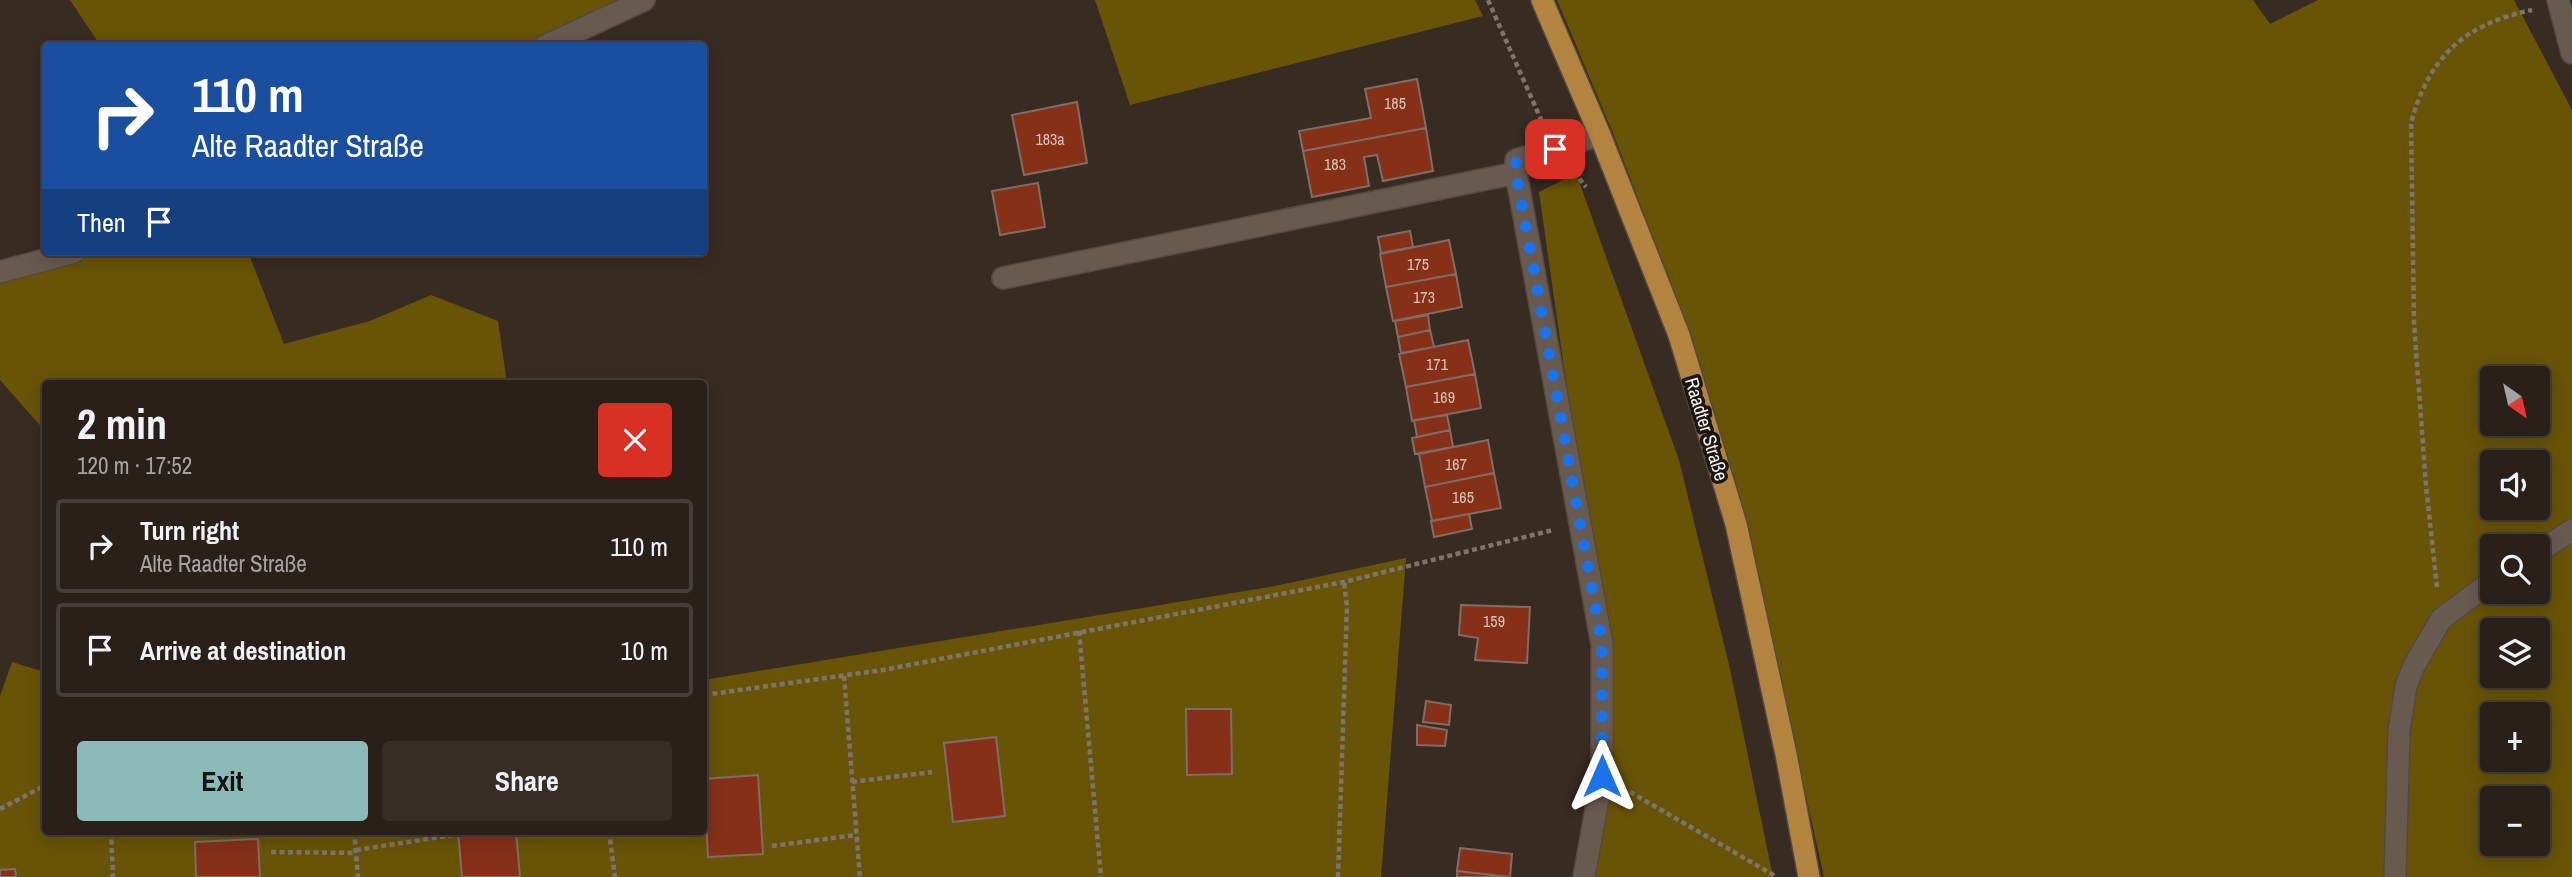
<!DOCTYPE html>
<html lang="en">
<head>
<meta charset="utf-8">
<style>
	:root { --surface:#2a201a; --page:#362d27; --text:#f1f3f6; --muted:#a5a3a2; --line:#463e39; --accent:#8bbbb9 }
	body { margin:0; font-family:"Archivo Narrow",sans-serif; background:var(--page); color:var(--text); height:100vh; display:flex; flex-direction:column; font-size:26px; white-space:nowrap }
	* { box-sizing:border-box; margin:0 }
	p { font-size:23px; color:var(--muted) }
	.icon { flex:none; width:38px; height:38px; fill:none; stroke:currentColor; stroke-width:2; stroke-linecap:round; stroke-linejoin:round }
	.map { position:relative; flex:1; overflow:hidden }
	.sheet { position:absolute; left:42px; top:380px; width:665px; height:455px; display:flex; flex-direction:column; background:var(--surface); border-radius:7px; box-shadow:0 4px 18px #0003,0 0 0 2px var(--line) }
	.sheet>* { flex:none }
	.banner { position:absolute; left:42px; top:42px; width:665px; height:214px; border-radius:7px; box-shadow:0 4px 18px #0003,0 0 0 2px var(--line); background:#1a4fa0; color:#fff; overflow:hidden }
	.needle { width:46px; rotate:146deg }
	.fabs { position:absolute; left:2480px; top:366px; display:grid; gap:14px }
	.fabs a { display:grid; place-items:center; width:70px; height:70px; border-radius:7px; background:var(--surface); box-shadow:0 4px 18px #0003,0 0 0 2px var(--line); font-size:35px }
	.pin { position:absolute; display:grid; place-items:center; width:60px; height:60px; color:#fff; margin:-30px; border-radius:14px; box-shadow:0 4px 10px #0006 }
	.me { position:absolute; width:77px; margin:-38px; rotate:0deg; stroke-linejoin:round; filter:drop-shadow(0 0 5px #0008) }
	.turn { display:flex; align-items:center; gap:24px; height:147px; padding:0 35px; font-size:32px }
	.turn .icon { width:91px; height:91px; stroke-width:2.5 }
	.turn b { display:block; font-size:49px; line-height:60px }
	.then { display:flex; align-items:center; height:66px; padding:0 35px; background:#0003; gap:14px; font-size:26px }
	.round { display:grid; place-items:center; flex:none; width:74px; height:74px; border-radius:7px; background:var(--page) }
	.overview { display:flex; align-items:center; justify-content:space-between; height:119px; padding:0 35px }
	h1 { font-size:42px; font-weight:700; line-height:52px }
	.primary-button { display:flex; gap:14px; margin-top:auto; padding:14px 35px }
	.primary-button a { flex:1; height:80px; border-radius:7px; background:var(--accent); color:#111; font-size:28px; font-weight:700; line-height:80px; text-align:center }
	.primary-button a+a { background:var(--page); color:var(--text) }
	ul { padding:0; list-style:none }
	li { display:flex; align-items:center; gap:21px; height:94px; margin:0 14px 10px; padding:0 21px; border:4px solid var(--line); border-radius:7px }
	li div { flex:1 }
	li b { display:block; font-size:26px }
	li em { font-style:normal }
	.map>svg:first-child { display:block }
</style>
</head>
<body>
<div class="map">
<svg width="2572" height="877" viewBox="0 0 2572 877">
	<rect width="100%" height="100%" fill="#382b22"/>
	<path fill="#685407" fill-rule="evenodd" d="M70,0H618L522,46L100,45Z
		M1095,0H1475L1483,16L1130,105Z
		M1557,0H2253L2270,24L2318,0H2514L2572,110V877H1824L1744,518L1690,334L1613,133ZM2492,378H2538V424H2492ZM2492,462H2538V508H2492ZM2492,546H2538V592H2492ZM2492,630H2538V676H2492ZM2492,714H2538V760H2492ZM2492,798H2538V844H2492Z
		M1576,173L1679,460L1730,669L1773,877H1590L1606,780L1586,523L1539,192Z
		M84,252H248L284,344L370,321L431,295L498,321L507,383H46L45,431L0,380V275Z
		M1406,558L1381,877H0V696L12,662L45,672L46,831H704V680L1275,586Z"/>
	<path fill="#863018" stroke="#7f6d68" stroke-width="2" d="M1417,79L1426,128L1303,151L1299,131L1371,118L1365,89Z
		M1077,102L1087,163L1024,175L1012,115Z
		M1426,128L1433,171L1383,181L1377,155L1364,157L1369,186L1312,197L1303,151Z
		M1038,183L1045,227L1000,235L992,191Z
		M1410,231L1413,247L1381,253L1378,237Z
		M1449,240L1456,274L1386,287L1380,254Z
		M1456,274L1462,307L1393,321L1386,287Z
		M1428,315L1430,330L1398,337L1395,321Z
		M1430,330L1434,347L1401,353L1398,337Z
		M1468,340L1475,374L1406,387L1399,354Z
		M1475,374L1481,408L1412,421L1406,387Z
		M1447,415L1450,430L1417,437L1414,420Z
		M1450,430L1453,447L1415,454L1412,438Z
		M1488,440L1494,473L1425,487L1419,454Z
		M1494,473L1501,508L1432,521L1425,487Z
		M1469,514L1472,529L1434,537L1431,521Z
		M1461,605L1530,607L1527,663L1475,660L1478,638L1459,635Z
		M1426,701L1451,705L1449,725L1423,722Z
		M1186,709H1231L1232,774L1187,775Z
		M1417,725L1447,730L1445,746L1417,745Z
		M996,737L1005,816L953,822L944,743Z
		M758,775L763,854L708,857L704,779Z
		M458,831H516L520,877H462Z
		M258,839L260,877H196L195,842Z
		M1460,848L1512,854L1510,877L1457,871Z
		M15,869L16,877H0V870Z
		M1457,871L1510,877H1457Z"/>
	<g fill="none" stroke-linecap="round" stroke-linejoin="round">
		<defs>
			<path id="minor" d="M2558,0L2572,53
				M545,46L644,0
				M0,272L74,252
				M1003,278L1516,173
				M2538,552L2572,530
				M1584,877L1602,776V644L1516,173V160L1600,135
				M2395,877L2399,731L2406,686L2414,666L2441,619L2492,581"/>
			<path id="major" d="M1542,0L1600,135L1679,335L1736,524L1786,754L1809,877"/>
		</defs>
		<use href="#minor" stroke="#544941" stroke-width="24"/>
		<use href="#major" stroke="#544941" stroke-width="24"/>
		<path stroke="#7f746c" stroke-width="4.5" stroke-dasharray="5 3.5" stroke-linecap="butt" d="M1488,0L1543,124
			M1574,172L1586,187
			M2437,587L2426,486L2414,323L2411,123C2429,57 2464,24 2532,10
			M1079,631L1101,877
			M844,676L860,877
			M704,695L883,670L1344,582L1553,530
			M852,782L932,772
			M1630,792L1777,877
			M0,809L46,785
			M111,831L113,877
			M354,831L358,877
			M609,831L615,877
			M772,846L856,835
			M356,850L453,835
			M271,852L356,853
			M1338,877L1347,606L1344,582"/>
		<use href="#minor" stroke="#695a50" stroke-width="21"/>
		<use href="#major" stroke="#b38440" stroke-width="21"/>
	</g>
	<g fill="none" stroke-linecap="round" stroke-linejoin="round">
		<path stroke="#1a73e8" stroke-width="12" stroke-dasharray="0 21.6" d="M1555,149L1516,160V173L1602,644V776"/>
	</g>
	<g text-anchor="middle" stroke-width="7" stroke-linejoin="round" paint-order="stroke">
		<g font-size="16" fill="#dec2b7">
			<text x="1395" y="109">185</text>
			<text x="1050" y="145">183a</text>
			<text x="1335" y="170">183</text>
			<text x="1418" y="270">175</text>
			<text x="1424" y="303">173</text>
			<text x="1437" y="370">171</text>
			<text x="1444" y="403">169</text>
			<text x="1456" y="470">167</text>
			<text x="1463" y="503">165</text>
			<text x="1494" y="627">159</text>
		</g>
		<g font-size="19" fill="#fbf2ec" stroke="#1b1511">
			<text transform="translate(1707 429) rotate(73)" y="7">Raadter Straße</text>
		</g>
	</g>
</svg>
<div class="fabs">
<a><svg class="needle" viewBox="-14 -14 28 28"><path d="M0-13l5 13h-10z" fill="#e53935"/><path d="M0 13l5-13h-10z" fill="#a5a3a2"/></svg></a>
<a><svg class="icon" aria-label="sound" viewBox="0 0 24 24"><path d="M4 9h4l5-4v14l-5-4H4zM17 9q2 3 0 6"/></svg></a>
<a><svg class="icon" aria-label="search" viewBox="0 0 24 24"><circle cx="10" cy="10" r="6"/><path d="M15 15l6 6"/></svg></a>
<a><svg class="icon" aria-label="layers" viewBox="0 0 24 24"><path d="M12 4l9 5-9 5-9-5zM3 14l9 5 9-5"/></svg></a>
<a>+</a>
<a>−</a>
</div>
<div class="pin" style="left:1555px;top:149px;background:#d93025"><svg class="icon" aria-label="arrive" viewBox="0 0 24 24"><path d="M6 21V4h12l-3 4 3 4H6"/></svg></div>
<svg class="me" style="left:1602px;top:776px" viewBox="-20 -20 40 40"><path d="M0-17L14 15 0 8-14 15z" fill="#1a73e8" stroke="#fff" stroke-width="4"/></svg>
<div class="banner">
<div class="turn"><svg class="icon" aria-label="right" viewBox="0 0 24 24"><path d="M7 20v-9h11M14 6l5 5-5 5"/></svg><div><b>110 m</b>Alte Raadter Straße</div></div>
<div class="then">Then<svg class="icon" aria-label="arrive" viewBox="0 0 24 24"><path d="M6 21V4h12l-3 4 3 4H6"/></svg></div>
</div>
<section class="sheet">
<div class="overview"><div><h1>2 min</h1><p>120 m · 17:52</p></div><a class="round" style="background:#d93025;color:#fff"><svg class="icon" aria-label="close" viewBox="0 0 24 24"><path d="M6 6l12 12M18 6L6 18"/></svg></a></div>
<ul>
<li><svg class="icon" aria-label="right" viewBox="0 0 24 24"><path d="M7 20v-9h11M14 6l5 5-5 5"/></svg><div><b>Turn right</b><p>Alte Raadter Straße</p></div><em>110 m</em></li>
<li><svg class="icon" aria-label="arrive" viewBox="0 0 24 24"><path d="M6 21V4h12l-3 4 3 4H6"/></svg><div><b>Arrive at destination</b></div><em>10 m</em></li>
</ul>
<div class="primary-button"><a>Exit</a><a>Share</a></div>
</section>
</div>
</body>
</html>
